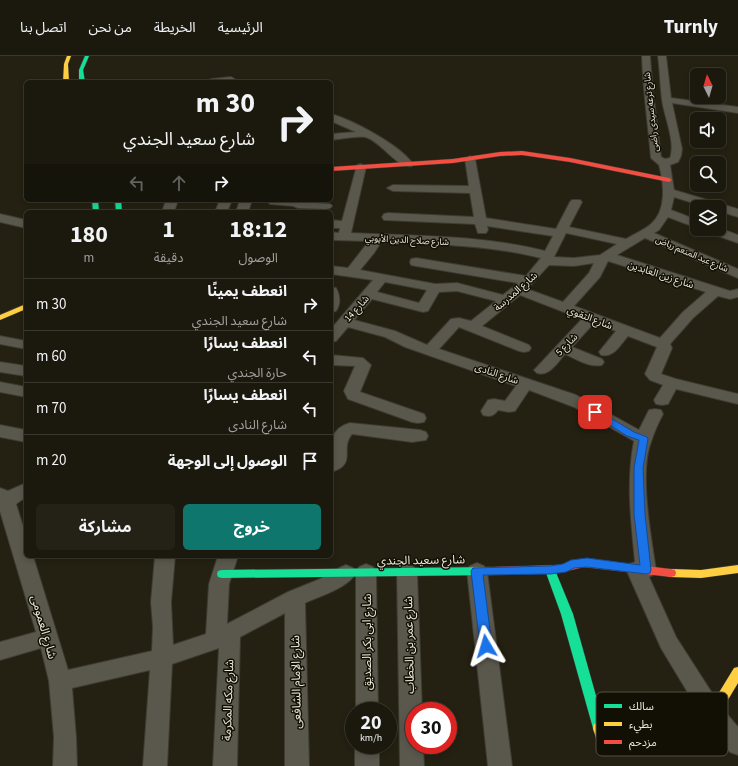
<!DOCTYPE html>
<html lang="ar">
<head>
<meta charset="utf-8">
<style>
	:root { --surface:#1b190e; --page:#242217; --text:#f1f3f6; --muted:#a0a09e; --line:#39382e; --accent:#0f766e }
	body { margin:0; font-family:"Source Sans 3","Noto Sans Arabic",sans-serif; background:var(--page); color:var(--text); direction:rtl; height:100vh; display:flex; flex-direction:column; font-size:15px; white-space:nowrap }
	* { box-sizing:border-box; margin:0 }
	p { font-size:13px; color:var(--muted) }
	.icon { flex:none; width:22px; height:22px; fill:none; stroke:currentColor; stroke-width:2; stroke-linecap:round; stroke-linejoin:round }
	.map { position:relative; flex:1; overflow:hidden; direction:ltr }
	.side { position:absolute; left:24px; top:154px; width:309px; height:348px; display:flex; flex-direction:column; background:var(--surface); border-radius:6px; box-shadow:0 2px 6px #0003,0 0 0 1px var(--line); direction:rtl }
	.side>* { flex:none }
	.guide { position:absolute; left:24px; top:24px; width:309px; height:122px; border-radius:6px; box-shadow:0 2px 6px #0003,0 0 0 1px var(--line); direction:rtl; background:#1b190e; color:var(--text); overflow:hidden }
	.needle { width:26px; rotate:355deg }
	.buttons { position:absolute; left:690px; top:12px; display:grid; gap:8px }
	.buttons a { display:grid; place-items:center; width:36px; height:36px; border-radius:6px; background:var(--surface); box-shadow:0 2px 6px #0003,0 0 0 1px var(--line); font-size:20px }
	.speed { position:absolute; left:345px; top:646px; display:flex; gap:8px; font-size:20px; font-weight:700; text-align:center }
	.speed>* { display:grid; place-content:center; width:52px; height:52px; border-radius:50%; background:var(--surface); box-shadow:0 2px 6px #0003,0 0 0 1px var(--line); line-height:1 }
	.speed small { font-size:10px; font-weight:400 }
	.speed .limit { border:6px solid #d22; background:#fff; color:#111 }
	.pin { position:absolute; display:grid; place-items:center; width:34px; height:34px; color:#fff; margin:-17px; border-radius:8px; box-shadow:0 2px 6px #0006 }
	.me { position:absolute; width:44px; margin:-22px; rotate:353deg; stroke-linejoin:round; filter:drop-shadow(0 0 3px #0008) }
	.turn { display:flex; align-items:center; gap:14px; height:84px; padding:0 12px; font-size:18px }
	.turn .icon { width:52px; height:52px; stroke-width:2.5 }
	.turn b { display:block; font-size:28px; line-height:34px }
	.lanes { display:flex; align-items:center; height:38px; padding:0 12px; background:#0003; justify-content:center; gap:20px; direction:ltr }
	.lanes .off { opacity:.35 }
	.eta { display:flex; justify-content:space-evenly; align-items:center; height:68px; text-align:center }
	.eta b { font-size:24px; font-weight:700; line-height:28px }
	.button { display:flex; gap:8px; margin-top:auto; padding:8px 12px }
	.button a { flex:1; height:46px; border-radius:6px; background:var(--accent); color:#fff; font-size:16px; font-weight:700; line-height:46px; text-align:center }
	.button a+a { background:var(--page); color:var(--text) }
	ul { padding:0; list-style:none }
	li { display:flex; align-items:center; gap:12px; height:52px; padding:0 12px; border-top:1px solid var(--line) }
	li div { flex:1 }
	li b { display:block; font-size:15px }
	li em { font-style:normal }
	header { display:flex; align-items:center; gap:24px; box-sizing:border-box; height:56px; padding:0 20px; background:var(--surface); border-bottom:1px solid var(--line) }
	header strong { font-size:19px }
	nav { display:flex; gap:22px; margin-inline-start:auto; font-size:14px }
	.map>svg:first-child { display:block }
</style>
</head>
<body>
<header>
<strong>Turnly</strong>
<nav><a>الرئيسية</a><a>الخريطة</a><a>من نحن</a><a>اتصل بنا</a></nav>
</header>
<div class="map">
<svg width="738" height="710" viewBox="0 0 738 710">
	<rect width="100%" height="100%" fill="#242112"/>
	<g fill="none" stroke-linecap="round" stroke-linejoin="round">
		<defs>
			<path id="street" d="M642,0H650C652,34 657,67 661,101L665,103L670,102C676,86 664,60 662,44C660,29 660,14 658,0H666L671,42L738,51V57L672,47L682,93L681,100L678,106L670,109L674,134L738,153V161L719,155V151H706L674,141L671,154L697,164V172L668,161L659,174L654,177L738,213V222L645,182L617,199L730,235L738,233V241L730,243L718,240L693,262L670,288L672,292L661,318L676,323L738,338V348L676,333L668,348L662,349L656,348L654,344L663,329L650,324L645,318L657,291L628,280C620,289 614,302 601,299L599,296L616,275L594,267L572,291L602,303L604,306L602,309C590,312 576,303 565,298C557,307 549,321 537,317L534,314L537,311L582,263L520,239L482,270L529,289L531,292L529,295L524,296L519,295L459,271L439,293L576,339L639,374L649,354L655,353L661,354L663,358C658,367 654,377 651,386C639,417 651,480 656,514L653,519L649,521L676,581L721,651L738,671V699L730,696L705,665L661,592L626,513L629,508L635,506C631,465 626,425 634,385L574,351L529,334L515,355L509,356L498,354C494,360 490,361 483,359L481,355L488,344L494,343L505,345L516,330L405,291L385,281L348,271L336,285L331,286V273L373,224L331,218V210L348,212L369,185L331,184V176L339,177L340,172H331V164L342,165L357,109L361,108L366,111L351,177C416,180 481,179 545,195L553,180L487,170L488,174L486,177H478L475,168L384,164L382,161L384,158L388,157L474,161L470,137L393,135L387,132L393,129L469,130L465,103L470,100L475,103L486,162L556,173L570,146L572,144H580L582,146L569,171L626,183C634,178 644,174 651,168C667,154 664,127 659,109L651,102C648,68 643,34 642,0ZM566,177L617,188L600,199L574,202L554,201ZM381,186C435,188 489,189 541,202L526,220L416,202L411,203L410,206L411,209L416,210L518,227L503,239L457,227L435,228L360,214L374,197ZM608,205L706,236L683,256L660,282L574,250L600,221ZM594,207L589,217L563,246L527,233L549,209L574,210ZM385,226L427,234L419,247L377,236ZM457,235L496,245L471,265L459,262L451,263L427,289L395,275L354,264L372,243L423,256L428,255L439,236Z
				M231,21L240,26H207L211,23Z
				M331,58C353,64 400,89 413,108L412,110C398,114 380,84 365,81C357,80 340,83 331,84V78L356,76L331,65Z
				M166,144H178L174,156H162Z
				M220,144H232L227,156H215Z
				M240,144H252L248,156H236Z
				M270,144H300L303,146L330,148L332,150L330,152L326,153L298,152L293,150L270,148L268,146Z
				M0,158L26,164V172L0,166Z
				M719,172L738,179V187L707,176L705,173H719Z
				M331,231L336,232C340,239 341,248 336,255L331,256Z
				M0,280L26,285V293L0,288Z
				M331,299L363,302L371,309L360,336L424,358L426,362L424,366L418,367L412,366L348,343L344,335L355,310L331,309Z
				M0,306L26,310V320L0,316Z
				M0,326L26,331V341L0,336Z
				M350,367L420,374L426,376L428,380L426,384L412,386L352,378C339,393 358,408 331,416C331,396 326,373 350,367Z
				M0,369L26,374V386L0,381Z
				M26,427V441L16,448L26,480V500H33L68,614L152,595L153,571L151,546L155,500H175L171,546L173,589L206,578L209,528L218,500H238L229,528L227,568L288,536L320,523L339,512L346,509L353,512L356,517C348,532 320,540 305,547L309,710H285V557L240,581L237,710H213L219,592L172,608L167,710H143L150,614L72,632L76,681L77,710H53L54,681L49,625L41,592L0,604V586L36,576L0,455V432L8,435Z
				M477,507L484,510L487,515L512,710H488L467,515L470,510Z
				M366,508L373,511L376,516L378,655H356V516L359,511Z
				M407,508L414,511L417,516L422,655H414V689H423L424,710H400L397,516L400,511Z
				M355,689H379V710H355Z"/>
			<path id="fast" d="M85,0H89L83,14L85,26H79V14Z
				M92,144H98L99,156H93Z
				M115,144H121L122,156H116Z
				M550,510L554,511L555,514L573,558L605,672L604,676L599,678L594,676L593,672L561,558L545,514L546,511Z
				M492,511L496,512L497,515L496,518L492,519L222,522L218,521L217,518L218,515L222,514Z"/>
			<path id="slow" d="M67,0H71L68,8L69,26H63L64,8Z
				M26,248V253L0,264V259Z
				M738,509V517L701,522L671,521L667,520L666,517L667,514L671,513L701,514Z
				M738,611V627L717,662L614,692L601,689L596,682L593,672L594,668L599,666L604,668L610,679L614,680L709,653L734,612Z"/>
			<path id="jam" d="M522,95L570,102L669,122L672,124L669,126L570,106L522,99L500,100L453,107L331,115V111L453,103L500,96Z
				M584,503L671,513L675,514L676,517L675,520L671,521L584,511L559,517L492,519L488,518L487,515L488,512L492,511L559,509Z"/>
		</defs>
		<use href="#street" stroke="#3e3b31" stroke-width="2"/>
		<use href="#fast" stroke="#3e3b31" stroke-width="1"/>
		<use href="#slow" stroke="#3e3b31" stroke-width="1"/>
		<use href="#jam" stroke="#3e3b31" stroke-width="1"/>
		<use href="#street" fill="#5a584d" fill-rule="evenodd"/>
		<use href="#fast" fill="#16e098" fill-rule="evenodd"/>
		<use href="#slow" fill="#ffcf43" fill-rule="evenodd"/>
		<use href="#jam" fill="#f24e42" fill-rule="evenodd"/>
	</g>
	<path fill="#1a73e8" stroke="#114b97" d="M595,353L634,376L647,381L648,383L643,412L645,458L651,514L650,517L646,518L587,511L574,512L566,516L550,518L483,519L492,590L490,594L486,595L482,594L480,590L471,515L473,512L550,510L563,508L571,504L587,502L640,509L634,458V412L639,384L627,380L592,358L591,356Z"/>
	<g text-anchor="middle" stroke-width="3" stroke-linejoin="round" paint-order="stroke">
		<g font-size="9" fill="#ebe8d8" stroke="#120f05">
			<text transform="translate(651 56) rotate(-96)" y="3">شارع ترعه سيدى راضى</text>
			<text transform="translate(407 184) rotate(3)" y="3">شارع صلاح الدين الأيوبي</text>
			<text transform="translate(692 198) rotate(23)" y="3">شارع عبد المنعم رياض</text>
		</g>
		<g font-size="10" fill="#ebe8d8" stroke="#120f05">
			<text transform="translate(661 218) rotate(18)" y="4">شارع زين العابدين</text>
			<text transform="translate(515 235) rotate(-41)" y="4">شارع المدرسة</text>
			<text transform="translate(356 252) rotate(-48)" y="4">شارع 14</text>
			<text transform="translate(590 261) rotate(21)" y="4">شارع التقوي</text>
			<text transform="translate(566 288) rotate(-46)" y="4">شارع 5</text>
			<text transform="translate(497 317) rotate(19)" y="4">شارع النادى</text>
		</g>
		<g font-size="12" fill="#ebe8d8" stroke="#120f05">
			<text transform="translate(421 504) rotate(-1)" y="4">شارع سعيد الجندي</text>
			<text transform="translate(44 571) rotate(74)" y="4">شارع العمومى</text>
			<text transform="translate(367 586) rotate(-90)" y="4">شارع ابى بكر الصديق</text>
			<text transform="translate(409 589) rotate(-91)" y="4">شارع عمر بن الخطاب</text>
			<text transform="translate(296 626) rotate(-91)" y="4">شارع الإمام الشافعى</text>
			<text transform="translate(228 644) rotate(-88)" y="4">شارع مكه المكرمة</text>
		</g>
	</g>
	<rect x="596" y="636" width="132" height="64" rx="6" fill="#120f05" stroke="#535044" stroke-width="1"/>
	<rect x="604" y="648" width="18" height="4" fill="#16e098"/>
	<rect x="604" y="666" width="18" height="4" fill="#ffcf43"/>
	<rect x="604" y="684" width="18" height="4" fill="#f24e42"/>
	<g font-size="11" fill="#ebe8d8">
		<text x="629" y="654">سالك</text>
		<text x="629" y="672">بطيء</text>
		<text x="629" y="690">مزدحم</text>
	</g>
</svg>
<div class="buttons">
<a><svg class="needle" viewBox="-14 -14 28 28"><path d="M0-13l5 13h-10z" fill="#e53935"/><path d="M0 13l5-13h-10z" fill="#a0a09e"/></svg></a>
<a><svg class="icon" aria-label="sound" viewBox="0 0 24 24"><path d="M4 9h4l5-4v14l-5-4H4zM17 9q2 3 0 6"/></svg></a>
<a><svg class="icon" aria-label="search" viewBox="0 0 24 24"><circle cx="10" cy="10" r="6"/><path d="M15 15l6 6"/></svg></a>
<a><svg class="icon" aria-label="layers" viewBox="0 0 24 24"><path d="M12 4l9 5-9 5-9-5zM3 14l9 5 9-5"/></svg></a>
</div>
<div class="speed"><div>20<small>km/h</small></div><div class="limit">30</div></div>
<div class="pin" style="left:595px;top:356px;background:#d93025"><svg class="icon" aria-label="arrive" viewBox="0 0 24 24"><path d="M6 21V4h12l-3 4 3 4H6"/></svg></div>
<svg class="me" style="left:486px;top:590px" viewBox="-20 -20 40 40"><path d="M0-17L14 15 0 8-14 15z" fill="#1a73e8" stroke="#fff" stroke-width="4"/></svg>
<div class="guide">
<div class="turn"><svg class="icon" aria-label="right" viewBox="0 0 24 24"><path d="M7 20v-9h11M14 6l5 5-5 5"/></svg><div><b>30 m</b>شارع سعيد الجندي</div></div>
<div class="lanes"><svg class="icon off" aria-label="left" viewBox="0 0 24 24"><path d="M17 20v-9H6M10 6l-5 5 5 5"/></svg><svg class="icon off" aria-label="ahead" viewBox="0 0 24 24"><path d="M12 20V5M6 11l6-6 6 6"/></svg><svg class="icon" aria-label="right" viewBox="0 0 24 24"><path d="M7 20v-9h11M14 6l5 5-5 5"/></svg></div>
</div>
<section class="side">
<div class="eta">
<div><b>18:12</b><p>الوصول</p></div>
<div><b>1</b><p>دقيقة</p></div>
<div><b>180</b><p>m</p></div>
</div>
<ul>
<li><svg class="icon" aria-label="right" viewBox="0 0 24 24"><path d="M7 20v-9h11M14 6l5 5-5 5"/></svg><div><b>انعطف يمينًا</b><p>شارع سعيد الجندي</p></div><em>30 m</em></li>
<li><svg class="icon" aria-label="left" viewBox="0 0 24 24"><path d="M17 20v-9H6M10 6l-5 5 5 5"/></svg><div><b>انعطف يسارًا</b><p>حارة الجندي</p></div><em>60 m</em></li>
<li><svg class="icon" aria-label="left" viewBox="0 0 24 24"><path d="M17 20v-9H6M10 6l-5 5 5 5"/></svg><div><b>انعطف يسارًا</b><p>شارع النادى</p></div><em>70 m</em></li>
<li><svg class="icon" aria-label="arrive" viewBox="0 0 24 24"><path d="M6 21V4h12l-3 4 3 4H6"/></svg><div><b>الوصول إلى الوجهة</b></div><em>20 m</em></li>
</ul>
<div class="button"><a>خروج</a><a>مشاركة</a></div>
</section>
</div>
</body>
</html>
